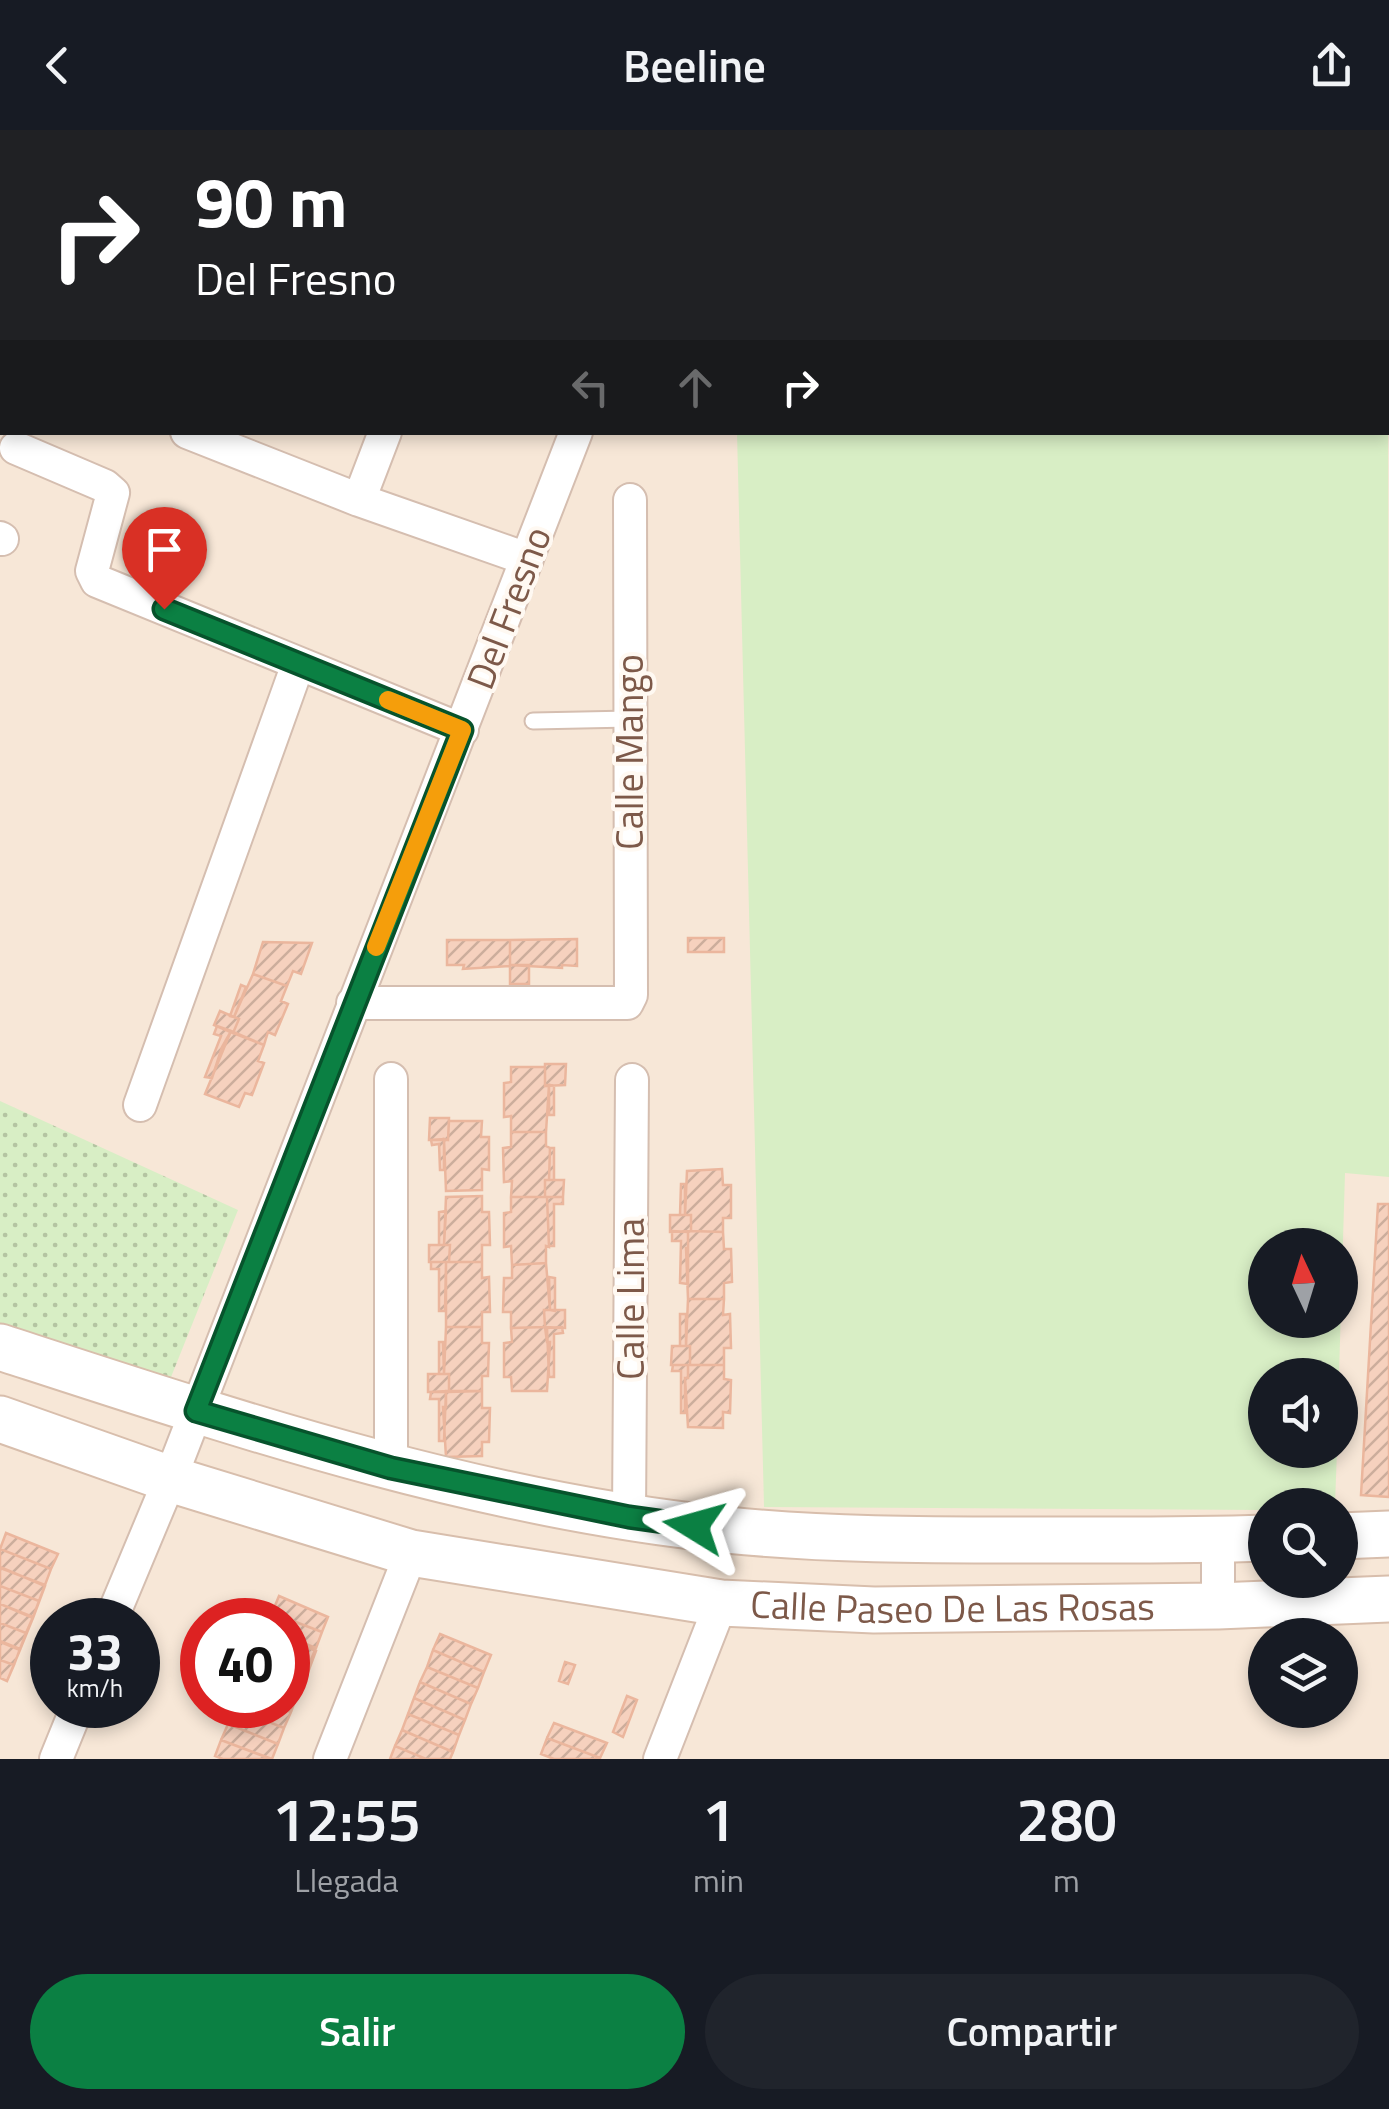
<!DOCTYPE html>
<html lang="es">
<head>
<meta charset="utf-8">
<style>
	:root { --surface:#171b24; --page:#20242c; --text:#f1f3f6; --muted:#9ea1a6; --accent:#0b8043 }
	body { margin:0; font-family:"Titillium Web",sans-serif; background:var(--page); color:var(--text); height:100vh; display:flex; flex-direction:column; font-size:38px; white-space:nowrap }
	* { box-sizing:border-box; margin:0 }
	p { font-size:32px; color:var(--muted) }
	.icon { flex:none; width:55px; height:55px; fill:none; stroke:currentColor; stroke-width:2; stroke-linecap:round; stroke-linejoin:round }
	.map { position:relative; height:1629px; overflow:hidden }
	.side { display:flex; flex-direction:column; background:var(--surface); flex:1 }
	.side>* { flex:none }
	.guide { position:absolute; left:0px; top:0px; width:1390px; height:305px; box-shadow:0 5px 15px #0003; background:#202124; color:#fff; overflow:hidden }
	.needle { width:65px; rotate:356deg }
	.tools { position:absolute; left:1248px; top:1098px; display:grid; gap:20px }
	.tools a { display:grid; place-items:center; width:110px; height:110px; border-radius:50%; background:var(--surface); box-shadow:0 5px 15px #0003; font-size:50px }
	.speed { position:absolute; left:30px; top:1468px; display:flex; gap:20px; font-size:50px; font-weight:700; text-align:center }
	.speed>* { display:grid; place-content:center; width:130px; height:130px; border-radius:50%; background:var(--surface); box-shadow:0 5px 15px #0003; line-height:1 }
	.speed small { font-size:25px; font-weight:400 }
	.speed .limit { border:15px solid #d22; background:#fff; color:#111 }
	.pin { position:absolute; display:grid; place-items:center; width:85px; height:85px; color:#fff; margin:-102px -42px; border-radius:50% 50% 50% 0; rotate:-45deg; box-shadow:0 0 10px #0007 }
	.pin .icon { rotate:45deg }
	.me { position:absolute; width:110px; margin:-55px; rotate:278deg; stroke-linejoin:round; filter:drop-shadow(0 0 8px #0008) }
	.turn { display:flex; align-items:center; gap:35px; height:210px; padding:0 30px; font-size:45px }
	.turn .icon { width:130px; height:130px; stroke-width:2.5 }
	.turn b { display:block; font-size:70px; line-height:85px }
	.lanes { display:flex; align-items:center; height:95px; padding:0 30px; background:#0003; justify-content:center; gap:50px; direction:ltr }
	.lanes .off { opacity:.35 }
	.eta { display:flex; justify-content:space-evenly; align-items:center; height:170px; text-align:center }
	.eta b { font-size:60px; font-weight:600; line-height:70px }
	.button { display:flex; gap:20px; margin-top:auto; padding:20px 30px }
	.button a { flex:1; height:115px; border-radius:60px; background:var(--accent); color:#fff; font-size:40px; font-weight:600; line-height:115px; text-align:center }
	.button a+a { background:var(--page); color:var(--text) }
	header { display:flex; justify-content:space-between; align-items:center; height:130px; padding:0 30px; background:var(--surface); font-size:45px; font-weight:600 }
	.map>svg:first-child { display:block }
</style>
</head>
<body>
<header><svg class="icon" aria-label="back" viewBox="0 0 24 24"><path d="M15 5l-7 7 7 7"/></svg>Beeline<svg class="icon" aria-label="share" viewBox="0 0 24 24"><path d="M12 15V3M7 8l5-5 5 5M5 13v7h14v-7"/></svg></header>
<div class="map">
<svg width="1389" height="1629" viewBox="0 0 1389 1629">
	<defs>
		<pattern id="park-dots" width="8" height="8" patternUnits="userSpaceOnUse" patternTransform="scale(2.5)"><rect width="8" height="8" fill="#d8eec5"/><path d="M2 2h.1M6 6h.1" fill="none" stroke="#b4c4a2" stroke-width="1.8" stroke-linecap="round"/></pattern>
		<pattern id="building-hatch" width="6" height="6" patternUnits="userSpaceOnUse" patternTransform="scale(2.5)"><rect width="6" height="6" fill="#f6d1be"/><path d="M-1 1l2-2M0 6l6-6M5 7l2-2" fill="none" stroke="#ccad9c"/></pattern>
	</defs>
	<rect width="100%" height="100%" fill="#fef5ea"/>
	<path fill="#f7e7d7" fill-rule="evenodd" d="M0,0H1389V1629H0ZM2,2H1388V302H2ZM1265,1115H1340V1190H1265ZM1265,1245H1340V1320H1265ZM1265,1375H1340V1450H1265ZM52,1490H138V1575H52ZM202,1490H288V1575H202ZM1265,1505H1340V1580H1265Z"/>
	<path fill="#d8eec5" fill-rule="evenodd" d="M1388,289L1389,1047L1345,1043L1339,1245H1265V1320H1337L1335,1375H1265V1380L764,1377L737,303L1388,302ZM1265,1115H1340V1190H1265Z"/>
	<path fill="url(#park-dots)" d="M0,971L238,1080L165,1262L0,1195Z"/>
	<path fill="url(#building-hatch)" stroke="#ebb69d" stroke-width="2.5" d="M688,808H724V822H688Z
		M577,809V836L562,835V838L510,835V810Z
		M447,810H510V836L463,839L464,835H447Z
		M263,812L312,813L301,844L293,841L287,856L253,844Z
		M510,835H529V854H510Z
		M253,844L287,856L281,871L288,874L275,905L268,902L264,915L233,903L239,889L234,887Z
		M241,855L246,857L234,887L230,886Z
		M220,881L239,889L233,903L214,895Z
		M217,896L231,901L222,917L212,948L205,947L221,906L214,904Z
		M231,901L264,915L258,931L264,933L252,965L245,963L239,977L205,964Z
		M545,934H566L565,955L545,956Z
		M511,937H545V956L549,955L546,1002H511V986L504,987V953L511,952Z
		M549,955L554,956V985H549Z
		M430,988H449L448,1010H429Z
		M449,991H482L481,1007H489V1040L482,1039V1060L446,1061L444,1009L448,1010Z
		M511,1002H546V1016L550,1018L549,1050H545V1067H511L512,1051L504,1052L503,1018L511,1017Z
		M444,1009V1040H440L439,1014L432,1015L431,1010Z
		M550,1018H554V1050H549Z
		M722,1039L723,1055H731V1088H723V1102L691,1101V1085H685L687,1041Z
		M545,1050H564L563,1067H545Z
		M681,1054H685V1085H680Z
		M482,1066V1082H489L490,1115H482V1132H449L450,1115H444L446,1067Z
		M511,1067H547L549,1117L546,1116V1133L512,1135L511,1116L504,1117V1083L511,1082Z
		M547,1067H563V1074H554V1116H549Z
		M1378,1074H1389V1367L1361,1365Z
		M446,1081L444,1115H439V1082Z
		M670,1085H691V1101L670,1102Z
		M672,1101L688,1102V1154L680,1153L681,1111H672Z
		M691,1101L723,1102L724,1119H731L732,1152L724,1153V1169H688L686,1118H688V1102Z
		M429,1115H450L449,1132H429Z
		M431,1132H446L445,1181H439V1139H431Z
		M446,1132H482V1148L489,1147L490,1182H482V1197H446Z
		M546,1133L550,1180H544L545,1197L511,1198V1182H503L504,1148H512V1135Z
		M549,1147L555,1148V1181L550,1180Z
		M688,1169H724L723,1185L730,1184L731,1218H724V1235H690V1216H686Z
		M544,1180H565V1198L545,1197Z
		M680,1184H688H686V1216H680Z
		M446,1197H482V1213H489L488,1246H482V1261L449,1262V1244H444Z
		M545,1197L547,1212H550L547,1261H512L511,1247H504V1213L512,1212L511,1198Z
		M562,1197L563,1203L554,1204V1247H549L547,1198Z
		M439,1212H446L443,1213L444,1244H439Z
		M672,1216H690V1235H671Z
		M673,1235H688V1248H685V1282L688,1283H681V1241H672Z
		M688,1235H724V1249L731,1250L730,1283L723,1282V1298L688,1297L685,1248H688Z
		M428,1244H449V1262H428Z
		M446,1261H482V1278H490L489,1312H482V1326L446,1327L443,1277H446Z
		M446,1261L444,1311H439V1269H430L431,1262Z
		M6,1403L58,1424L51,1439L0,1419Z
		M0,1419L51,1439L45,1455L0,1438Z
		M0,1437L45,1456L33,1488L0,1474Z
		M0,1438L45,1455L39,1471L0,1456Z
		M0,1456L39,1471L33,1487L0,1474Z
		M279,1466L328,1487L322,1502L272,1483Z
		M0,1474L33,1487L26,1503L0,1493Z
		M0,1474L33,1488L20,1520L0,1512Z
		M272,1483L322,1502L316,1518L288,1507V1490H270Z
		M0,1493L26,1503L20,1519L0,1511Z
		M440,1504L491,1525L484,1542L433,1520Z
		M288,1507L316,1518L309,1534L288,1526Z
		M288,1508L316,1521L304,1553L288,1546Z
		M0,1511L20,1519L14,1535L0,1530Z
		M0,1512L20,1520L7,1551L0,1548Z
		M433,1520L484,1542L478,1558L427,1537Z
		M288,1526L309,1534L303,1550L288,1544Z
		M0,1530L14,1535L7,1551L0,1548Z
		M565,1532L575,1535L568,1554L559,1551Z
		M427,1537L478,1558L471,1574L420,1552Z
		M288,1544L303,1550L297,1566L288,1562Z
		M420,1552L471,1574L465,1590L414,1568Z
		M288,1562L297,1566L291,1582L272,1575H288Z
		M627,1566L637,1570L623,1607L613,1602Z
		M414,1568L465,1590L459,1605L408,1584Z
		M236,1575H272L291,1582L284,1598L234,1578Z
		M234,1578L284,1598L278,1614L228,1594Z
		M408,1584L459,1605L453,1622L402,1600Z
		M554,1593L607,1613L600,1628L547,1608Z
		M228,1594L278,1614L272,1629L221,1610Z
		M402,1600L453,1622L450,1629H426L395,1616Z
		M547,1608L600,1628V1629H554L541,1624Z
		M221,1610L271,1629H223L215,1626Z
		M395,1616L426,1629H390Z"/>
	<g fill="none" stroke-linecap="round" stroke-linejoin="round">
		<defs>
			<path id="lane" d="M533,591L630,589"/>
			<path id="street" d="M761,0L768,2
				M224,2L225,0
				M497,2L498,0
				M685,2L686,0
				M1381,2L1382,0
				M1388,224H1389
				M0,231L2,232
				M187,302L359,370L527,429
				M16,318L105,356L113,363L92,441L97,451L462,600
				M359,370L385,302
				M0,408L2,409
				M353,873H627L631,865L630,370
				M140,975L298,534
				M391,1337V949
				M629,1387L632,950
				M1218,1476V1410
				M111,1490L170,1349L576,302
				M56,1629L78,1575
				M330,1629L411,1423
				M660,1629L721,1473"/>
			<g id="secondary">
				<path d="M0,1217C237,1294 478,1375 727,1400C825,1410 924,1410 1022,1410C1103,1410 1184,1411 1265,1408"/>
				<path id="s1" d="M0,1289L170,1349L411,1423L721,1473L874,1480L1218,1476L1389,1469"/>
				<path d="M1340,1406L1389,1404"/>
			</g>
		</defs>
		<use href="#lane" stroke="#d5beb0" stroke-width="19"/>
		<use href="#street" stroke="#d5beb0" stroke-width="36"/>
		<use href="#secondary" stroke="#d8beac" stroke-width="49"/>
		<use href="#lane" stroke="#fff" stroke-width="15"/>
		<use href="#street" stroke="#fff" stroke-width="32"/>
		<use href="#secondary" stroke="#fff" stroke-width="45"/>
	</g>
	<g fill="none" stroke-linecap="round" stroke-linejoin="round">
		<defs>
			<path id="route" d="M164,479L462,600L196,1281L391,1338L629,1387L694,1396"/>
		</defs>
		<use href="#route" stroke="#07532c" stroke-width="25"/>
		<use href="#route" stroke="#0b8043" stroke-width="18"/>
		<path stroke="#f59e0b" stroke-width="18" d="M376,817L462,600L388,570"/>
	</g>
	<g text-anchor="middle" stroke-width="8" stroke-linejoin="round" paint-order="stroke">
		<g font-size="38" fill="#7d5949" stroke="#fff9f2">
			<text transform="translate(509 478) rotate(-69)" y="13">Del Fresno</text>
			<text transform="translate(630 622) rotate(-90)" y="13">Calle Mango</text>
			<text transform="translate(631 1169) rotate(-90)" y="13">Calle Lima</text>
			<text dy="13" stroke="none"><textPath href="#s1" startOffset="978">Calle Paseo De Las Rosas</textPath></text>
		</g>
	</g>
</svg>
<div class="tools">
<a><svg class="needle" viewBox="-14 -14 28 28"><path d="M0-13l5 13h-10z" fill="#e53935"/><path d="M0 13l5-13h-10z" fill="#9ea1a6"/></svg></a>
<a><svg class="icon" aria-label="sound" viewBox="0 0 24 24"><path d="M4 9h4l5-4v14l-5-4H4zM17 9q2 3 0 6"/></svg></a>
<a><svg class="icon" aria-label="search" viewBox="0 0 24 24"><circle cx="10" cy="10" r="6"/><path d="M15 15l6 6"/></svg></a>
<a><svg class="icon" aria-label="layers" viewBox="0 0 24 24"><path d="M12 4l9 5-9 5-9-5zM3 14l9 5 9-5"/></svg></a>
</div>
<div class="speed"><div>33<small>km/h</small></div><div class="limit">40</div></div>
<div class="pin" style="left:164px;top:479px;background:#d93025"><svg class="icon" aria-label="arrive" viewBox="0 0 24 24"><path d="M6 21V4h12l-3 4 3 4H6"/></svg></div>
<svg class="me" style="left:694px;top:1396px" viewBox="-20 -20 40 40"><path d="M0-17L14 15 0 8-14 15z" fill="#0b8043" stroke="#fff" stroke-width="4"/></svg>
<div class="guide">
<div class="turn"><svg class="icon" aria-label="right" viewBox="0 0 24 24"><path d="M7 20v-9h11M14 6l5 5-5 5"/></svg><div><b>90 m</b>Del Fresno</div></div>
<div class="lanes"><svg class="icon off" aria-label="left" viewBox="0 0 24 24"><path d="M17 20v-9H6M10 6l-5 5 5 5"/></svg><svg class="icon off" aria-label="ahead" viewBox="0 0 24 24"><path d="M12 20V5M6 11l6-6 6 6"/></svg><svg class="icon" aria-label="right" viewBox="0 0 24 24"><path d="M7 20v-9h11M14 6l5 5-5 5"/></svg></div>
</div>
</div>
<section class="side">
<div class="eta">
<div><b>12:55</b><p>Llegada</p></div>
<div><b>1</b><p>min</p></div>
<div><b>280</b><p>m</p></div>
</div>
<div class="button"><a>Salir</a><a>Compartir</a></div>
</section>
</body>
</html>
